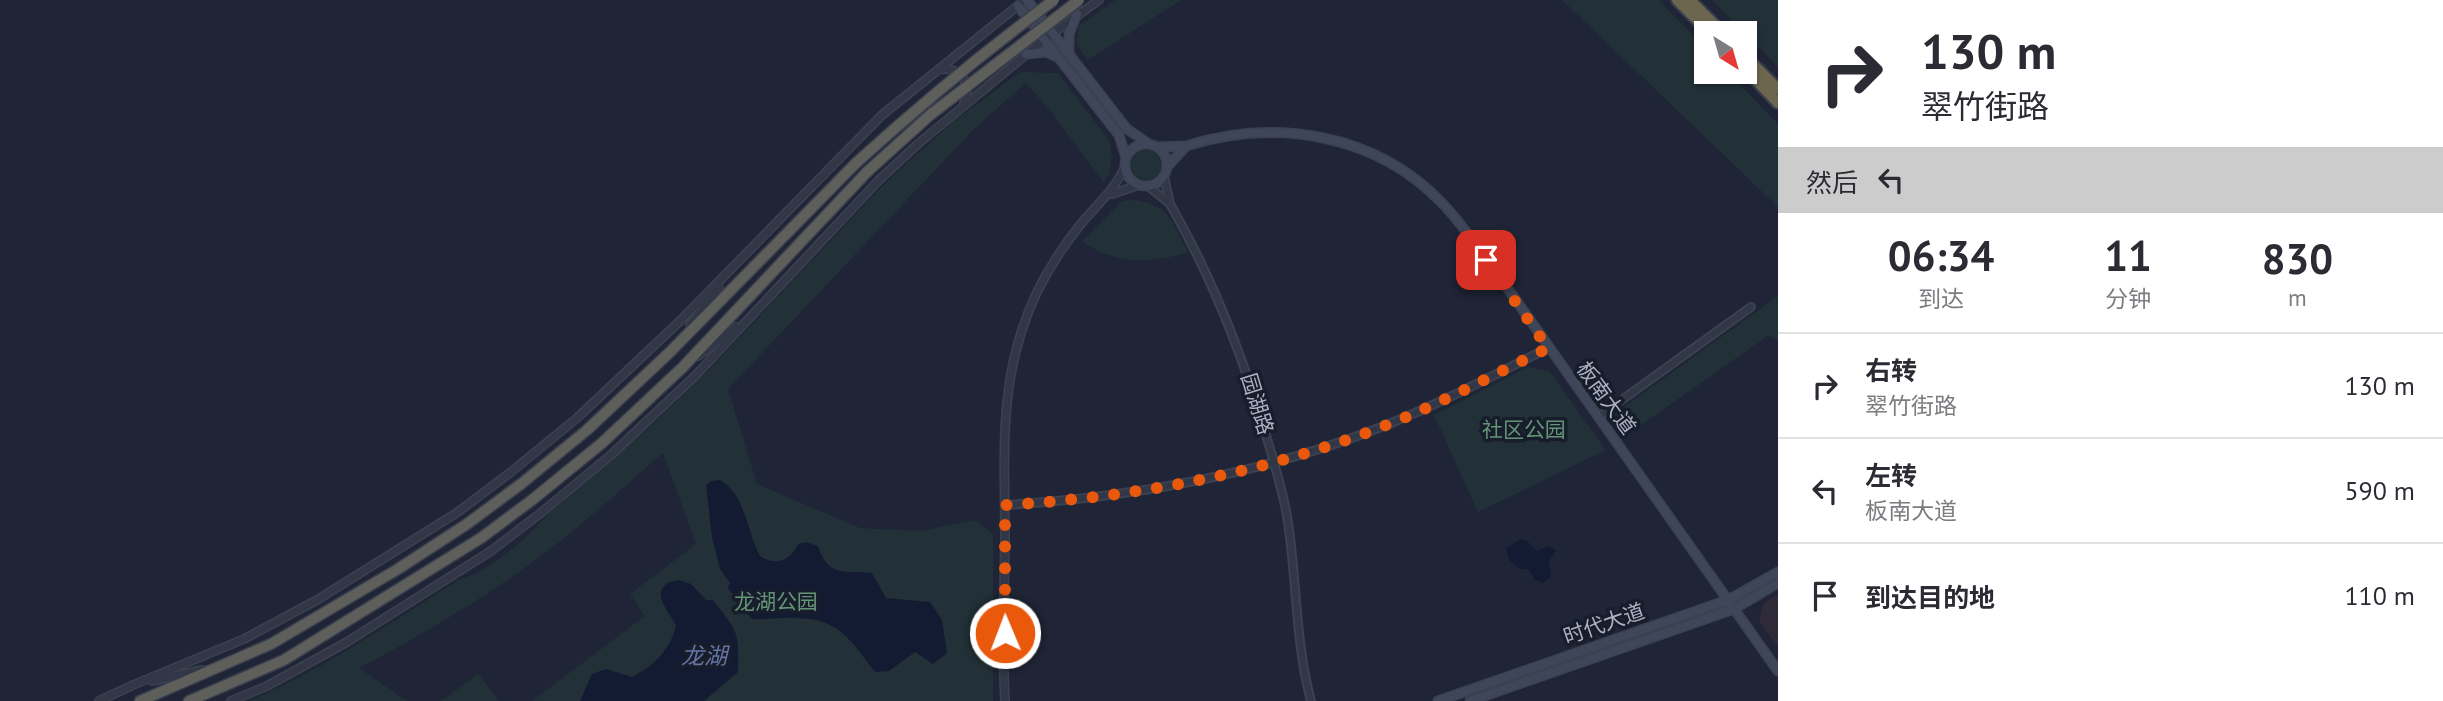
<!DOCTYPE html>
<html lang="zh">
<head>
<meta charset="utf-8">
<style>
	:root { --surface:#fff; --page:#f2f2f3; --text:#2b2b33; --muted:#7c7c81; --line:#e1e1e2 }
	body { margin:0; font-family:"PT Sans","Noto Sans SC",sans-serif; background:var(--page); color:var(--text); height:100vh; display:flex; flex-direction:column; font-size:26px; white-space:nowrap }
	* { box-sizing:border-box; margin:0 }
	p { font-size:23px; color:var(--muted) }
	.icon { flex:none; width:38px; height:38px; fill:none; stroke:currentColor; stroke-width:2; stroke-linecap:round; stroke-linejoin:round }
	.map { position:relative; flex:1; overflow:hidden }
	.sheet { display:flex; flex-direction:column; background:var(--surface); width:665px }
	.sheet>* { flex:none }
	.top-card { background:#fff; color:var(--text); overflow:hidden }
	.needle { width:46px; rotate:143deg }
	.tools { position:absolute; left:1694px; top:21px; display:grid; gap:14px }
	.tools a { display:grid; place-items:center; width:63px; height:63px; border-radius:0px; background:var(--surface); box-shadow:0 2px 5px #0004; font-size:35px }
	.pin { position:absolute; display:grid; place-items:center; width:60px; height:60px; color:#fff; margin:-30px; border-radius:14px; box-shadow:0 4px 10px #0006 }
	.me { position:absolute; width:77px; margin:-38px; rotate:359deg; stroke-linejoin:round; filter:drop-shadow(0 0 5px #0008) }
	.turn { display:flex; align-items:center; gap:24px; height:147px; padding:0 28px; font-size:32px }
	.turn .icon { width:91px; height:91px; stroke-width:2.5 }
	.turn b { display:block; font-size:49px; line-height:60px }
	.then { display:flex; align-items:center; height:66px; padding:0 28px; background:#0003; gap:14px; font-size:26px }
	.eta { display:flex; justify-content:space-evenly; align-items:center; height:119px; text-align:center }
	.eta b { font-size:42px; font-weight:700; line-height:49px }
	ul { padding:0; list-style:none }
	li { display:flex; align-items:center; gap:21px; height:105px; padding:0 28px; border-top:2px solid var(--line) }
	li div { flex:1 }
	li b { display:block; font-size:26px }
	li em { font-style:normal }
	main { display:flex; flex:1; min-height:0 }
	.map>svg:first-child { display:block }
</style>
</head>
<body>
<main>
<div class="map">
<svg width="1778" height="701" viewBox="0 0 1778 701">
	<rect width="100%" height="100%" fill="#1f2536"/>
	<path fill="#2e2a38" d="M1778,594V647L1759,621L1763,604Z"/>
	<path fill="#213137" d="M1115,0H1181L1088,60L1076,44L1079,26Z
		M1562,0H1659L1706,49V72H1728L1778,124V207Z
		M1712,0H1778V67Z
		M1020,72L1058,73L1109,140L1112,156L1109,174L1104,183L1053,114L1026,83L974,129L728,389L757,484L860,528L921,531L974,520L993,534V701H532L645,616L630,594L696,544L663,453C616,494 570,536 519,572C468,608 414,639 359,668L407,701H249C322,670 388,625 455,582C462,577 472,576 479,572C503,558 528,538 545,517L653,424L706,373L886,182L953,122Z
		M1131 165a15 15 0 1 1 30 0a15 15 0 1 1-30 0Z
		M1134,200C1172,206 1171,221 1188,252C1151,264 1114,265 1082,241L1122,201Z
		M1778,296V341L1769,335L1627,435L1613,415Z
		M1528,367L1549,371L1606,450L1478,512L1434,415Z
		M478,674L499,701H441Z"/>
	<path fill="#131b33" d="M720,480C746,495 747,533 760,556C776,567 791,560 798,544L806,542L818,546C829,579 845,570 872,573L886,598L930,602L942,620L947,653L933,664L915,652L889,671L875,672C851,641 840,619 797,618C782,617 767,620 752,619L728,588L730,583L720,569L712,537L706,485L711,481Z
		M1521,539L1526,540L1537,551L1549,546L1556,551L1549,561L1551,576L1543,583L1535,580L1528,569H1520L1509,560L1506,548Z
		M679,580L691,584L706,600H713C738,633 739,630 738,672L704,701H580L592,674L606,669L632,677C654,666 671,649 676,625C666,609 646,585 679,580Z"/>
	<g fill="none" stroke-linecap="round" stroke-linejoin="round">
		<defs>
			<path id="minor" d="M1148,186L1170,204L1164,176
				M1170,204C1209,272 1238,343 1261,419C1271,451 1281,483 1287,516C1297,577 1295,642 1311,701
				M1598,417L1751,307
				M1005,505C1136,497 1267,473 1389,424C1444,402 1496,374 1548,348"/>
			<path id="tertiary" d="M939,70C960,65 973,84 964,103
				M1112,194L1139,185
				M690,325L719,288
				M698,356L736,327
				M152,681L202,670
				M99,701L133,685L244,639L317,600L458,512L511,472L577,418L680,321L882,115L1020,4
				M231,701L267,686L347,642L491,551L542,512L612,454L695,376L880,179L919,143L1045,39L1099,0
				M1005,701C1002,648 1004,595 1005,542C1005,452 997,376 1037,292C1049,268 1063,246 1080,225C1096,205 1114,191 1125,167"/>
			<path id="secondary" d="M1027,0L1127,129L1149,144
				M1018,6L1119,135L1126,158
				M1069,52V34L1077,14
				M1026,54L1046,52L1057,57
				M1125 165a21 21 0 1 1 42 0a21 21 0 1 1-42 0Z
				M1186,146C1275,118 1375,133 1442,203C1464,226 1482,253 1501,279L1778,671
				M1158,147L1186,146L1167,167
				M1438,701L1728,600L1778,572
				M1470,701L1734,609L1778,583"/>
			<path id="trunk" d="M140,701L271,644L398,569L467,524L521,484L587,430L669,353L856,163
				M189,701L284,660L481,538L532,500L602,443L683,367L867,172"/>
			<path id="motorway" d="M1677,0L1710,33
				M1690,0L1723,33
				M1745,56L1778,89
				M1745,69L1778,103"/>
		</defs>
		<use href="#minor" stroke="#3c4150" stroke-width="10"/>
		<use href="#tertiary" stroke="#3c4150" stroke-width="10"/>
		<use href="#secondary" stroke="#3c4150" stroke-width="11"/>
		<use href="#trunk" stroke="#3a3f4e" stroke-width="13"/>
		<use href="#motorway" stroke="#3a3f4e" stroke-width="14"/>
		<use href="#minor" stroke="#323747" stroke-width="6"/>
		<use href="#tertiary" stroke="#323747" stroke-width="7"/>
		<use href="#secondary" stroke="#40465a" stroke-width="8"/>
		<use href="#trunk" stroke="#5e5e5b" stroke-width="10"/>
		<use href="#motorway" stroke="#6d664f" stroke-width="10"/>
		<defs>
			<path id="trunk-bridge" d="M856,163C920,105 985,51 1054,0
				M867,172L930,115L1079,0"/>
		</defs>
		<use href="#trunk-bridge" stroke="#3a3f4e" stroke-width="13" stroke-linecap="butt"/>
		<use href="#trunk-bridge" stroke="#5e5e5b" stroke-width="10"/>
	</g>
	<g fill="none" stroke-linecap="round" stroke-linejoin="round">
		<path stroke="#ea580c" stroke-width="12" stroke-dasharray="0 21.6" d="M1005,633V505C1136,497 1267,473 1389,424C1444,402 1495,374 1548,348L1486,260"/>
	</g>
	<g text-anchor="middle" stroke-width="7" stroke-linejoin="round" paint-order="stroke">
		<g font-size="21" fill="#acb1c4" stroke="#181d2b">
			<text transform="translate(1606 398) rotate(54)" y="7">板南大道</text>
			<text transform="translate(1257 404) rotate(73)" y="7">园湖路</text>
			<text transform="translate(1604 624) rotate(-19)" y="7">时代大道</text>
		</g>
		<g font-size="21" fill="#649477" stroke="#181d2b">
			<text x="1524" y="437">社区公园</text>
			<text x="776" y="609">龙湖公园</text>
		</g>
		<g font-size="23" font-style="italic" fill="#6475a4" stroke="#181d2b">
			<text x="704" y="664">龙湖</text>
		</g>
	</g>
</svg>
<div class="tools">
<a><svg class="needle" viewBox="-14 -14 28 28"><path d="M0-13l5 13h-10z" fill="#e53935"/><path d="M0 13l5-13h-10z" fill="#7c7c81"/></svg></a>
</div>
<div class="pin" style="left:1486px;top:260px;background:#d93025"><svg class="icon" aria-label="arrive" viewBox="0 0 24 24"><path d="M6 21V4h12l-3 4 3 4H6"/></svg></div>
<svg class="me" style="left:1005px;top:633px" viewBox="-20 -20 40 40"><circle r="17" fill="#ea580c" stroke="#fff" stroke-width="3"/><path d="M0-11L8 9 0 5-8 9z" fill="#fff"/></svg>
</div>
<section class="sheet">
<div class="top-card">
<div class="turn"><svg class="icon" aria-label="right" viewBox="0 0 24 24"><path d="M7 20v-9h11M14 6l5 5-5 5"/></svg><div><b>130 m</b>翠竹街路</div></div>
<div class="then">然后<svg class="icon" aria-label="left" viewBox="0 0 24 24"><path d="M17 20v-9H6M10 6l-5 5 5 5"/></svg></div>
</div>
<div class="eta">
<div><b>06:34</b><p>到达</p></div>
<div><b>11</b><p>分钟</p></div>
<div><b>830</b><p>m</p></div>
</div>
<ul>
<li><svg class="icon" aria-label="right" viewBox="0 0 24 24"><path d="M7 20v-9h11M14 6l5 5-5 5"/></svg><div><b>右转</b><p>翠竹街路</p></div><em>130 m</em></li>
<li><svg class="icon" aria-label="left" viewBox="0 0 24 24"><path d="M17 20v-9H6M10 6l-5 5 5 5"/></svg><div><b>左转</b><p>板南大道</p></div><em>590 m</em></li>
<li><svg class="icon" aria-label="arrive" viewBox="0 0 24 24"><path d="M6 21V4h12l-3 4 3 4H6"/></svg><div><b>到达目的地</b></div><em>110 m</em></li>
</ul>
</section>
</main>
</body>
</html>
